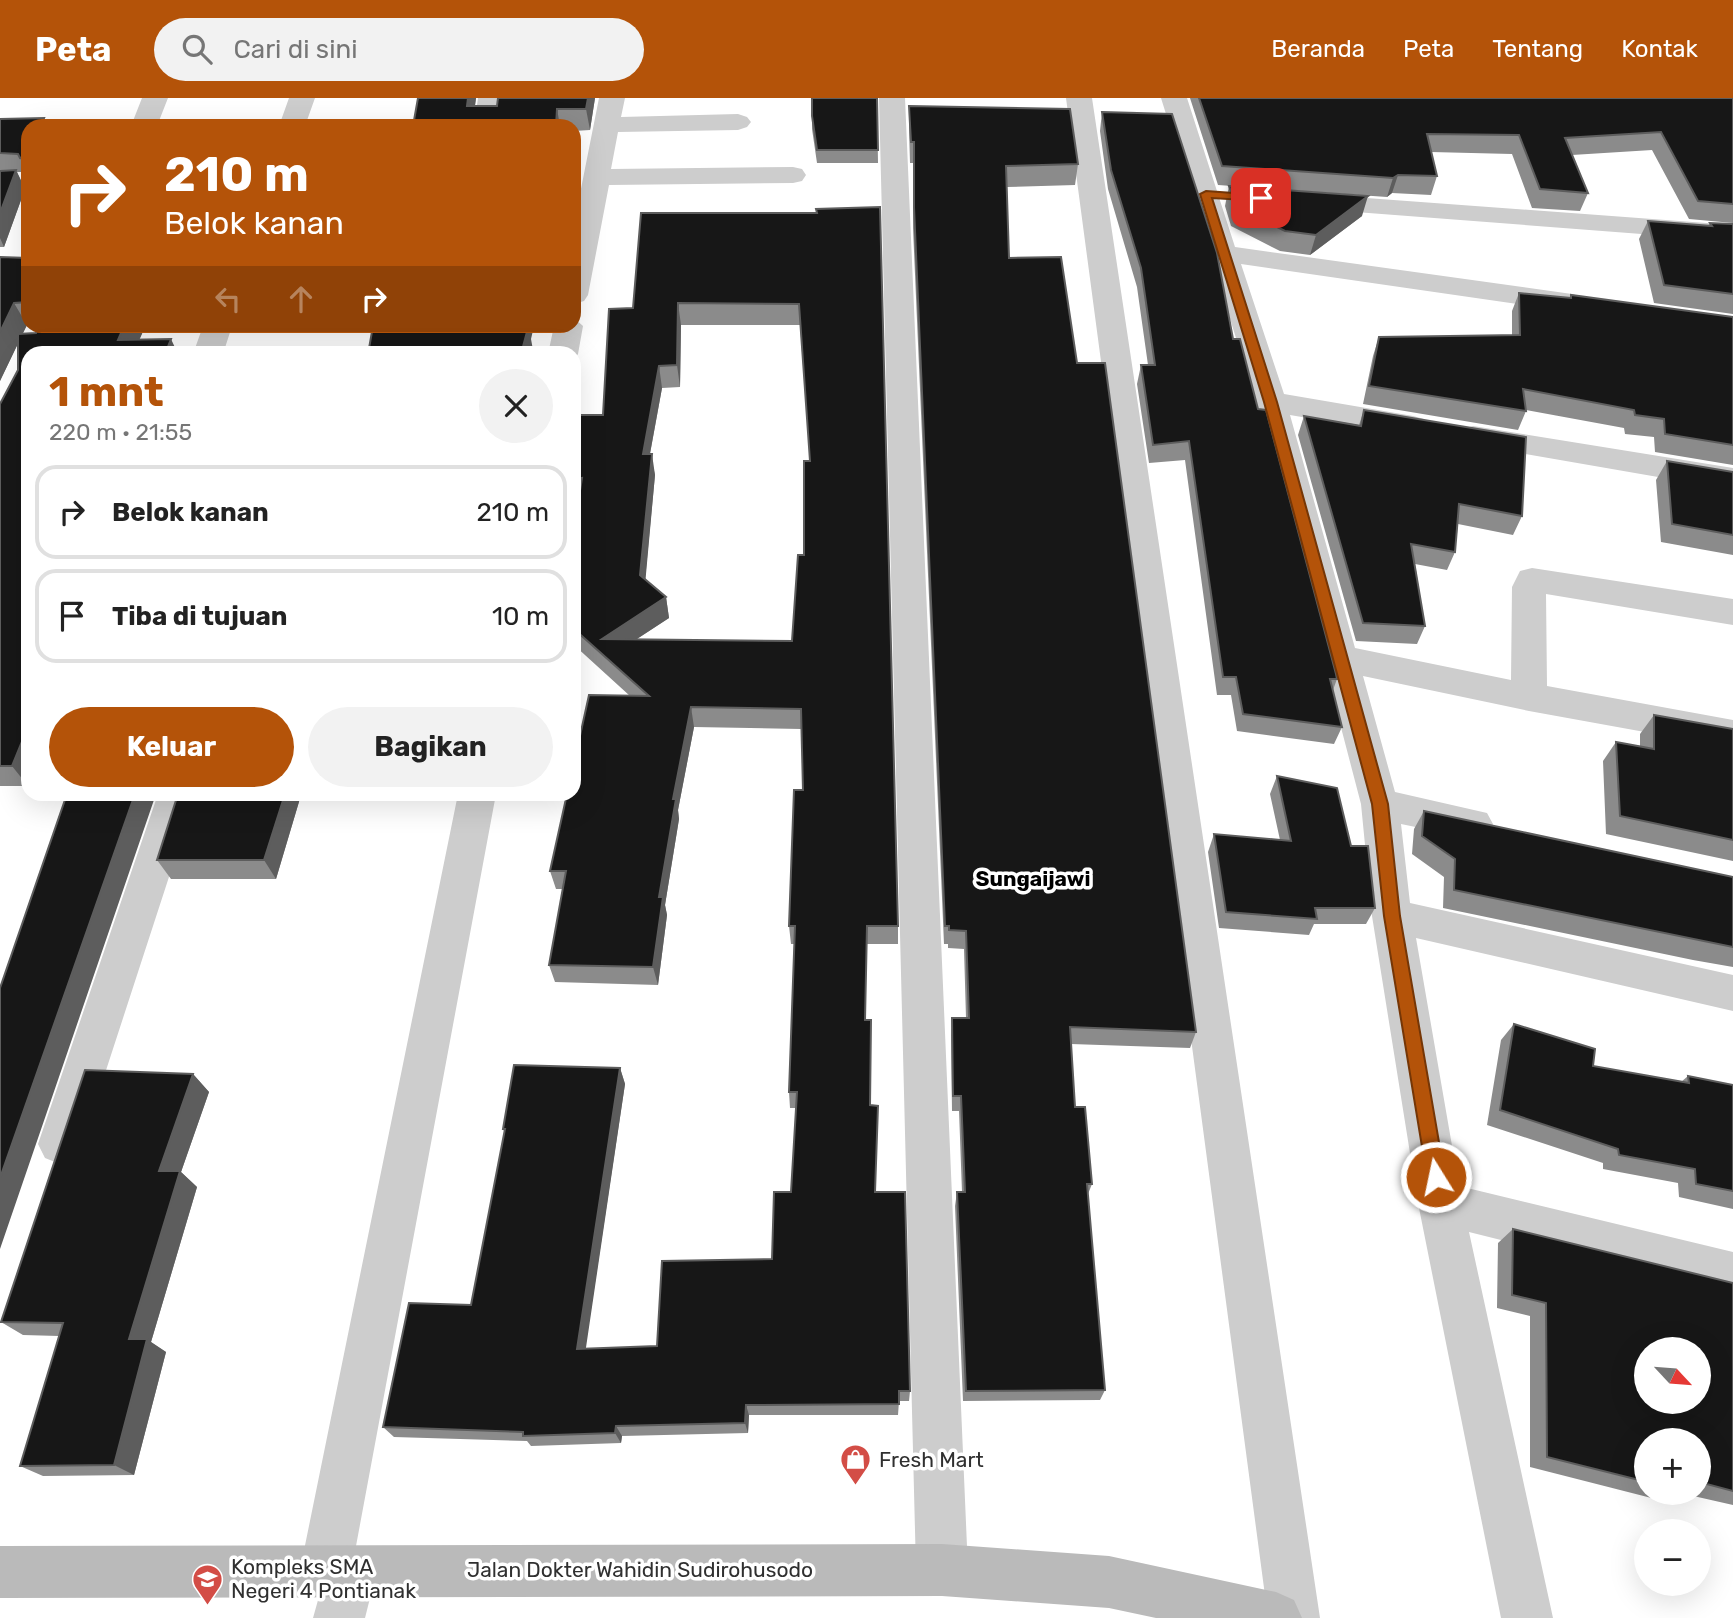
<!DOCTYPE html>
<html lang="id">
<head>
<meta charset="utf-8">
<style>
	:root { --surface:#fff; --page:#f2f2f2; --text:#222; --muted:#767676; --line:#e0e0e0; --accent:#b45309 }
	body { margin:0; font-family:Rubik,sans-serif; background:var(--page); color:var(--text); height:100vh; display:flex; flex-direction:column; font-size:26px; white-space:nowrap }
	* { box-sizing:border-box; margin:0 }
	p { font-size:23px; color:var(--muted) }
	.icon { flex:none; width:38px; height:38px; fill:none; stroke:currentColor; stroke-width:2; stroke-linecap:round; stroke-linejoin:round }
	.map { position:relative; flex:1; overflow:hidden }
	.panel { position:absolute; left:21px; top:248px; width:560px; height:455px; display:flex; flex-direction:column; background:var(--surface); border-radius:21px; box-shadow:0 7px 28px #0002 }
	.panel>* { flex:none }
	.top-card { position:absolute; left:21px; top:21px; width:560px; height:214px; border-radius:21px; box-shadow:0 7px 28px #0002; background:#b45309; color:#fff; overflow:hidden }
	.needle { width:46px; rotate:116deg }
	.fabs { position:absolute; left:1634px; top:1239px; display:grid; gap:14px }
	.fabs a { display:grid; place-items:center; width:77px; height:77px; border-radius:50%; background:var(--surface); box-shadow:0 7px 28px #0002; font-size:35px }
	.pin { position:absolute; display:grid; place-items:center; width:60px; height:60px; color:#fff; margin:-30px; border-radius:14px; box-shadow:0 4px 10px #0006 }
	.me { position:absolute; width:77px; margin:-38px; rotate:350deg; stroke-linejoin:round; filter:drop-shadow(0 0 5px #0008) }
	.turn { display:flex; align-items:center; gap:24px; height:147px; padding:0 28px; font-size:32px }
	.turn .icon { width:91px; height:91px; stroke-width:2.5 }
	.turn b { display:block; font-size:49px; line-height:60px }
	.lanes { display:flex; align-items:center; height:66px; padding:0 28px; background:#0003; justify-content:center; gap:35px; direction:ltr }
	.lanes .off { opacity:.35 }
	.round { display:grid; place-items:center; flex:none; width:74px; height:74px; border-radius:37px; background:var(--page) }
	.head { display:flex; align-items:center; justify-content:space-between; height:119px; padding:0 28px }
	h1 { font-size:42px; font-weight:700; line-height:52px; color:var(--accent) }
	.action { display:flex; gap:14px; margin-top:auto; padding:14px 28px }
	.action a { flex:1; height:80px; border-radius:42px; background:var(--accent); color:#fff; font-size:28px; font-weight:700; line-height:80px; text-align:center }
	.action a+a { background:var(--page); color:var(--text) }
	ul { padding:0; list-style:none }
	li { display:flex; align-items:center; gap:21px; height:94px; margin:0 14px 10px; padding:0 14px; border:4px solid var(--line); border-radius:21px }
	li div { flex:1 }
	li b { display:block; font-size:26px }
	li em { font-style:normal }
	header { display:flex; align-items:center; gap:42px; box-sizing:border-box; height:98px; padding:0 35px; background:var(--accent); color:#fff }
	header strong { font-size:33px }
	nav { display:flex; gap:38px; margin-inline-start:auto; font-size:24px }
	.search { width:490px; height:63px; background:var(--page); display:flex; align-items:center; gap:18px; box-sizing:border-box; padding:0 24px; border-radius:38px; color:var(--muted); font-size:26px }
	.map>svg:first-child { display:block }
</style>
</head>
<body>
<header>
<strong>Peta</strong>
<div class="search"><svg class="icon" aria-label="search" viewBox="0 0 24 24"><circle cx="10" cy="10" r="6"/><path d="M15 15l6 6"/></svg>Cari di sini</div>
<nav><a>Beranda</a><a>Peta</a><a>Tentang</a><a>Kontak</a></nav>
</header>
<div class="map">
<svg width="1733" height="1520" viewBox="0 0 1733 1520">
	<rect width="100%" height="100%" fill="#fff"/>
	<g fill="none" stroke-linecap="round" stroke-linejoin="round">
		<path fill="#cdcdcd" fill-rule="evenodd" d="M142,0H168L157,28H131Z
			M289,0H315L305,28H279Z
			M478,0H504L500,28H474Z
			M599,0H625L621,19L738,16L747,19L751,24L747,29L738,32L618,34L611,71L793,69L802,71L806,77L802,83L793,85L609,87L588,197L584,203L574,206V126Z
			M879,0H905L968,1472L960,1490L942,1498L924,1490L916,1472Z
			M1066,0H1092L1320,1520H1268Z
			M1161,0H1187L1235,149L1572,196L1582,199L1586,205L1582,211L1572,214L1241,166L1284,296L1413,318L1424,321L1428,328L1424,335L1413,338L1290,317L1355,550L1511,582L1512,489L1520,473L1532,470L1733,501V527L1546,496L1547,588L1733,622V650L1529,613L1363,578L1395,694L1487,715L1493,726L1487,737L1474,741L1401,726L1410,805L1733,877V913L1416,840L1459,1088L1733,1154V1200L1469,1134L1553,1520H1501L1418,1105L1372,818L1361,706L1256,304Z
			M1312,96L1733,127V143L1303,110L1299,104L1303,98Z
			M574,220L583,228L578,256L574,262V256H548L554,228H574Z
			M203,228H232L223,256H193Z
			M1473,328L1733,370V392L1462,345L1457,338L1462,331Z
			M158,696H196L82,1046L75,1060L60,1066L45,1060L38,1046Z
			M458,696H496L356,1448L369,1454L377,1472L365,1520H313L320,1495L308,1490L300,1472Z"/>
		<path fill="#bababa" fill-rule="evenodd" d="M942,1446L1109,1458L1276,1494L1294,1502L1302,1520H1156L1109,1510L942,1498L0,1500V1448Z"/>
	</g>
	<path fill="#8b8b8b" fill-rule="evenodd" d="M418,0H476L475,8H497L498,0H595L590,32L574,33V28H413Z
		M812,0H877L878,65H817L812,31Z
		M1190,0H1733V125L1689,121L1652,52L1572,57L1588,95L1580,113L1532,110L1512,56L1431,54L1437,78L1431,97L1392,95L1387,99L1218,87Z
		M909,8L1078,66L1075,87L1007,89L1009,160L1077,265L1196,934L1190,950L1071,946L1075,1009L1092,1086L1088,1096L1105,1292L1100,1302L963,1303L955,1108L957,1094H962L959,1013H952L951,937L952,920H966L964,851L948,850V846H944L913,130V65H910L909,30Z
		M1102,14L1233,241L1258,311L1337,581L1333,592L1342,629L1334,646L1237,633L1231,597H1217L1185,362L1149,365L1137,286L1141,267H1148L1137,189L1108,91L1100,33Z
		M44,20L48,28H28V76L27,74H17L25,91L4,149H0V21Z
		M1229,88L1362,118L1310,157L1280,153L1231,128L1225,108Z
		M817,115L898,828V846H867L865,922L875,1094L910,1293L909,1303H899L898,1317H749L748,1335L622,1338L621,1345L531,1348L527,1343L394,1339L383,1329L471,1207L505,1035L503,1031L620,970L625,986L585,1251L657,1248L772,1161L791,1094L796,1010H790L789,994L794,846H791L789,828L803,692L801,631L694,629L678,712L679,721L665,807L667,817L658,887L555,884L549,867L563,791H556L550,773L630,598L574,547V431L578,402H574V317H603L633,210ZM681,227H800L810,363L804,457L792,543L637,541L669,520L666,499L645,482L655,377L650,356L662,290L680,289Z
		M1648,123L1708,128L1710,125L1733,126V216L1654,205L1639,141Z
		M0,159L28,160V227H27L22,236L145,229L139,242L28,256V688H0V306L18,272V245L0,283Z
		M1519,195L1569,200L1571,197L1733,219V367L1655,354L1654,339L1625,336L1624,330L1526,312V313L1518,332L1363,306L1373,258L1379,239L1512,237V213Z
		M1364,312L1522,418L1513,437L1458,426L1455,454L1447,472L1415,466L1425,528L1417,546L1356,543L1298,337L1304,318L1359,327Z
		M1667,363L1733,374V457L1661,444L1656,382Z
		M1654,617L1733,631V763L1606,736L1603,663L1616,644L1640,648V636Z
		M1277,678L1351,748L1375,810L1366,826H1314L1309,837L1219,830L1208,754L1214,736L1280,742L1270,696Z
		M178,696H456L454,701L301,697L276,781H171L157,762Z
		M1424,713L1733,779V869L1693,862L1443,810L1444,779L1412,756L1414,731Z
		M1514,926L1593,968L1681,984L1688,978L1733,987V1111L1679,1099L1678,1085L1603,1071V1065L1487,1027L1501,942Z
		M193,976L209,994L181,1074L197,1089L151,1244L166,1254L134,1377L43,1378L20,1368L59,1238L23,1237L1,1224Z
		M1513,1131L1733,1185V1407L1689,1397L1671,1405L1530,1369V1218L1497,1210L1498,1145ZM1647,1342H1699V1395H1647Z"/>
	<path fill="#5d5d5d" d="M468,0H476L472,28L467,8Z
		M588,0H595L590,32L586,11Z
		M557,11L560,28H556Z
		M44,20L48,28H40Z
		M28,53V75L20,60Z
		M16,72L25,91L4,149L0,140V115Z
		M1398,77L1392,95L1387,99L1393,80Z
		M1368,98L1362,118L1310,157L1316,137Z
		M14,205L27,227L0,283V234Z
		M678,205L681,227L680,289L677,267Z
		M124,228H144L145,229L133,256L118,242Z
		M525,228H534L531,241L533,252L532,256H521Z
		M171,241L178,256H165Z
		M659,268L662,290L646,377L643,356Z
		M652,356L655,377L644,498L640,477Z
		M666,499L669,520L606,561L602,541Z
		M691,609L694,629L678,712L679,721L665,807L667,817L658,887L653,869L659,799L673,701Z
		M28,629V688L12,668Z
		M135,696H156L0,1151V1080Z
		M285,696L301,697L276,781L264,762Z
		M620,970L625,986L584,1263L577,1251Z
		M193,976L209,994L181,1074L197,1089L151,1244L166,1254L134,1377L114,1367L129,1241L159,1073Z
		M746,1307L749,1317L748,1335L745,1325Z
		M616,1328L622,1338L621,1345L615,1335Z"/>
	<path fill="#171717" stroke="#5d5d5d" stroke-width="2" fill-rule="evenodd" d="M418,0H468L467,8H497L498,0H588L586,11H557L556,28H413Z
		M812,0H877L878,52H817L812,18Z
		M1199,0H1733V106L1698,103L1661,34L1565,40L1588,95L1540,91L1519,37L1427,36L1437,78L1398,77L1393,80L1222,68Z
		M909,8L1070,11L1078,66L1006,68L1009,160L1061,159L1077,265H1105L1196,934L1070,929L1075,1009H1085L1092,1086H1087L1105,1292L966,1293L957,1094H965L961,998H953L952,920H969L966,833L949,832V828H945L914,109V44H911Z
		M1102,14L1172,16L1217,155L1233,241H1240L1258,311L1266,312L1336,576L1337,581H1330L1342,629L1243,616L1236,579H1223L1189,343L1153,347L1141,267H1155L1141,170L1111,72Z
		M44,20L40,28H28V53L26,58L20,60L18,56L0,55V21Z
		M16,72L0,115V73Z
		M1229,88L1368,98L1316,137L1285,133L1236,108Z
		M880,109L898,828H867L865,922H871L870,1007L878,1008L875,1094H905L910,1293H899V1306L746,1307L745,1325L616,1328L615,1335L523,1338V1334L383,1329L409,1205L471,1207L505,1031H503L514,967L620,970L577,1251L657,1248L662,1163L772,1161L774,1094H791L797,994H789L795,828H789L794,692H803L801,611L691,609L673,701H676L659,799H663L653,869L549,867L566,773H550L567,696H574V665L589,597L649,598L574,531V431L582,380L574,381V317H603L609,211L633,210L641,115H817L816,111ZM678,205L799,206L810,363H804V457H798L792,543L602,541L666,499L640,477L652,356H643L659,268L677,267Z
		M1648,123L1712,128L1710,125L1733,126V196L1664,187Z
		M0,159L28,160V204L14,205L0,234Z
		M1519,195L1571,200V197L1733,219V347L1665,336L1664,321L1635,317L1634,312L1523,291L1526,313L1369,288L1379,239L1520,237Z
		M39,228H124L118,242L171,241L165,256H28V629L12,668H0V306L18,272V236L36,235Z
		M373,228H525L524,230H528L521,256H368Z
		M1364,312L1526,339L1522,418L1459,406L1455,454L1411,446L1425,528L1363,525L1304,318L1361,328Z
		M1667,363L1733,374V437L1672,426Z
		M1654,617L1733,631V742L1620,718L1616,644L1654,651Z
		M1277,678L1337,690L1351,748H1368L1375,810H1315L1317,821L1226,814L1214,736L1291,743Z
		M67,696H135L0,1080V890Z
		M178,696H285L264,762H157Z
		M1424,713L1733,779V849L1454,792L1455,761L1422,738Z
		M1514,926L1595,951L1593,968L1689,985L1688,978L1733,987V1093L1696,1086L1695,1071L1619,1057L1618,1051L1500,1012Z
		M85,972L193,976L159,1073H180L129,1241H147L114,1367L20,1368L63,1225L1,1224Z
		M1513,1131L1733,1185V1393L1699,1384V1342H1647V1384L1547,1359L1546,1205L1512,1197ZM1647,1251H1699V1304H1647Z"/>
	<path fill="#b45309" stroke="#753606" stroke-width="2" d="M1206,93L1261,97L1267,100L1261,103L1212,100L1277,304L1388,706L1400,818L1445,1079L1442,1085L1436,1088L1429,1085L1427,1079L1384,818L1372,706L1264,304L1200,96Z"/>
	<defs>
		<symbol id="shop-pin" viewBox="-11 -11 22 30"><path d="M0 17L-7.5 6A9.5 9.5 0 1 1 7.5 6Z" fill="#d34d46" stroke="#fff"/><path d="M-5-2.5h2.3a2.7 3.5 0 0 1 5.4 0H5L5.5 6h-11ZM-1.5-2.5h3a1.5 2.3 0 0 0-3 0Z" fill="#fff"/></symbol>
		<symbol id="school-pin" viewBox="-11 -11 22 30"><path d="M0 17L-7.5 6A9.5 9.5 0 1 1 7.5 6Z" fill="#d34d46" stroke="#fff"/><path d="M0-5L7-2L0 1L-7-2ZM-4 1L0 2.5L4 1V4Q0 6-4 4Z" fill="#fff"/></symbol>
	</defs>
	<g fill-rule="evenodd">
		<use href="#shop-pin" x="838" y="1344" width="35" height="47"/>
		<use href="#school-pin" x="190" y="1464" width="35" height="47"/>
	</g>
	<g text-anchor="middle" stroke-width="7" stroke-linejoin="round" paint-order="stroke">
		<g font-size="21" font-weight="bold" fill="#000" stroke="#fff">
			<text x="1033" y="788">Sungaijawi</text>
		</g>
		<g font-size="21" fill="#303030" stroke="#fff" text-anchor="start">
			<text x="879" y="1369">Fresh Mart</text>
			<text x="231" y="1476">Kompleks SMA<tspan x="231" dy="24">Negeri 4 Pontianak</tspan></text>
		</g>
		<g font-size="21" fill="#303030" stroke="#fff">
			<text x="640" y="1479">Jalan Dokter Wahidin Sudirohusodo</text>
		</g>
	</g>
</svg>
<div class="fabs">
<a><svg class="needle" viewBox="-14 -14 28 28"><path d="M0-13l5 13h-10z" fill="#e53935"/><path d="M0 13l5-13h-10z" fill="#767676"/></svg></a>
<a>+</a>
<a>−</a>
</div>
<div class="pin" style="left:1261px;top:100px;background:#d93025"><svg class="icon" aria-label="arrive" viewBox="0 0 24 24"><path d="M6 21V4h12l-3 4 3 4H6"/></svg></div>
<svg class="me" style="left:1436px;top:1079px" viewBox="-20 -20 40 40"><circle r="17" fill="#b45309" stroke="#fff" stroke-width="3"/><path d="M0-11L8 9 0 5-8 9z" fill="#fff"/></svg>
<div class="top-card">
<div class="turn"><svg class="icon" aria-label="right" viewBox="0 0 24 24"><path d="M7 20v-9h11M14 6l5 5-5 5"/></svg><div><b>210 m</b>Belok kanan</div></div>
<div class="lanes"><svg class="icon off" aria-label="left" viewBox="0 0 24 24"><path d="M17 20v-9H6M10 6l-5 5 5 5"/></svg><svg class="icon off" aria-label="ahead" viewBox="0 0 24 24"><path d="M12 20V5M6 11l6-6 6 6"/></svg><svg class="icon" aria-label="right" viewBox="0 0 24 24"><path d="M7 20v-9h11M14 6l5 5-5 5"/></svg></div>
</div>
<section class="panel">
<div class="head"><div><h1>1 mnt</h1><p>220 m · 21:55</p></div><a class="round"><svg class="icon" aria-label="close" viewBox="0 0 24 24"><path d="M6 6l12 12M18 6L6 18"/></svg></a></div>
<ul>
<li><svg class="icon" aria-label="right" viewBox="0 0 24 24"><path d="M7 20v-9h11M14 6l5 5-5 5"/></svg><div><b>Belok kanan</b></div><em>210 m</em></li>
<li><svg class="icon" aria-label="arrive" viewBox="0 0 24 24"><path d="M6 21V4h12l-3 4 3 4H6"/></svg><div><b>Tiba di tujuan</b></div><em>10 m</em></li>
</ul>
<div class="action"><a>Keluar</a><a>Bagikan</a></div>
</section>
</div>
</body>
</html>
